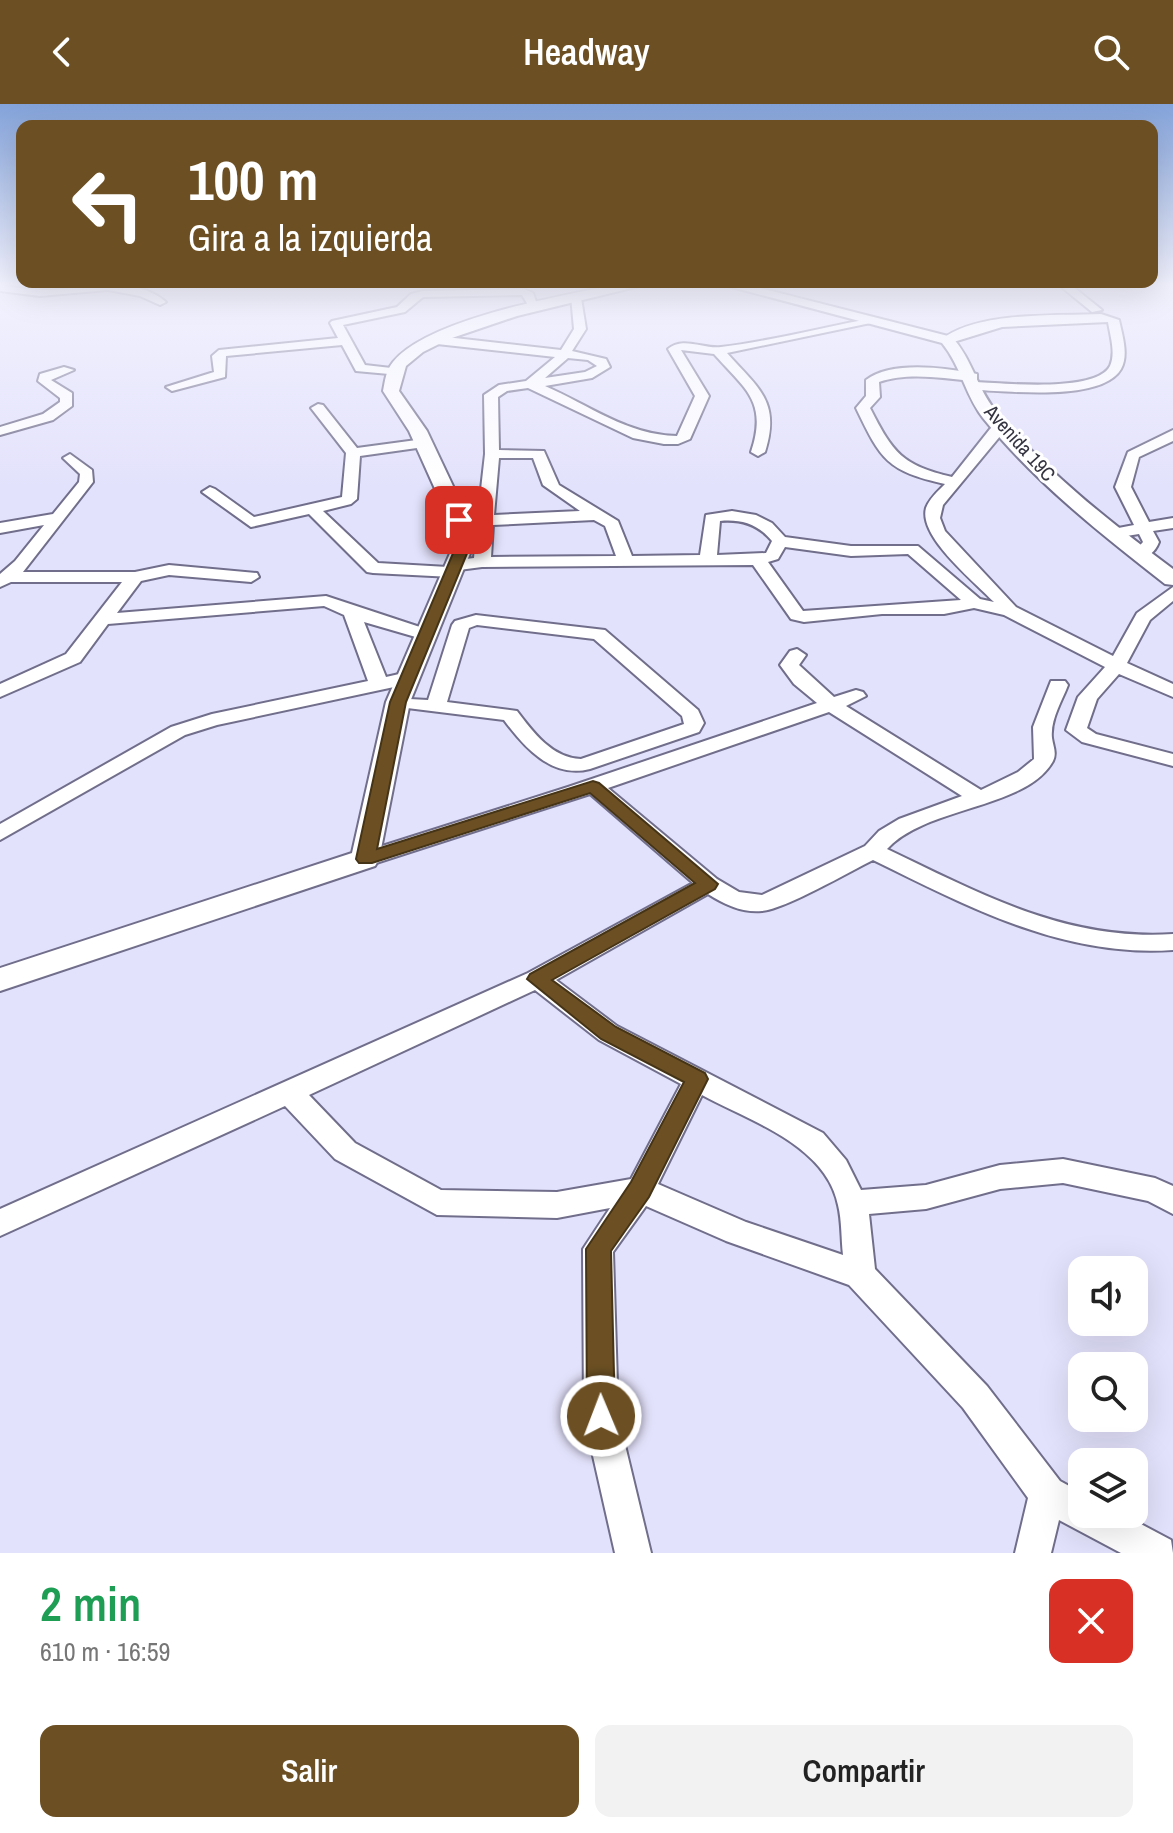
<!DOCTYPE html>
<html lang="es">
<head>
<meta charset="utf-8">
<style>
	:root { --surface:#fff; --page:#f2f2f2; --text:#222; --muted:#767676; --accent:#6c5023 }
	body { margin:0; font-family:"Archivo Narrow",sans-serif; background:var(--page); color:var(--text); height:100vh; display:flex; flex-direction:column; font-size:30px; white-space:nowrap }
	* { box-sizing:border-box; margin:0 }
	p { font-size:26px; color:var(--muted) }
	.icon { flex:none; width:44px; height:44px; fill:none; stroke:currentColor; stroke-width:2; stroke-linecap:round; stroke-linejoin:round }
	.map { position:relative; height:1449px; overflow:hidden }
	.panel { display:flex; flex-direction:column; background:var(--surface); flex:1 }
	.panel>* { flex:none }
	.top-card { position:absolute; left:16px; top:16px; width:1142px; height:168px; border-radius:16px; box-shadow:0 8px 32px #0002; background:#6c5023; color:#fff; overflow:hidden }
	.buttons { position:absolute; left:1068px; top:1152px; display:grid; gap:16px }
	.buttons a { display:grid; place-items:center; width:80px; height:80px; border-radius:16px; background:var(--surface); box-shadow:0 8px 32px #0002; font-size:40px }
	.pin { position:absolute; display:grid; place-items:center; width:68px; height:68px; color:#fff; margin:-34px; border-radius:16px; box-shadow:0 4px 12px #0006 }
	.me { position:absolute; width:88px; margin:-44px; rotate:359deg; stroke-linejoin:round; filter:drop-shadow(0 0 6px #0008) }
	.turn { display:flex; align-items:center; gap:28px; height:168px; padding:0 40px; font-size:36px }
	.turn .icon { width:104px; height:104px; stroke-width:2.5 }
	.turn b { display:block; font-size:56px; line-height:68px }
	.round { display:grid; place-items:center; flex:none; width:84px; height:84px; border-radius:16px; background:var(--page) }
	.summary { display:flex; align-items:center; justify-content:space-between; height:136px; padding:0 40px }
	h1 { font-size:48px; font-weight:600; line-height:60px; color:#1e9e55 }
	.primary-button { display:flex; gap:16px; margin-top:auto; padding:16px 40px }
	.primary-button a { flex:1; height:92px; border-radius:16px; background:var(--accent); color:#fff; font-size:32px; font-weight:600; line-height:92px; text-align:center }
	.primary-button a+a { background:var(--page); color:var(--text) }
	header { display:flex; justify-content:space-between; align-items:center; height:104px; padding:0 40px; background:var(--accent); color:#fff; font-size:36px; font-weight:600 }
	.map>svg:first-child { display:block }
</style>
</head>
<body>
<header><svg class="icon" aria-label="back" viewBox="0 0 24 24"><path d="M15 5l-7 7 7 7"/></svg>Headway<svg class="icon" aria-label="search" viewBox="0 0 24 24"><circle cx="10" cy="10" r="6"/><path d="M15 15l6 6"/></svg></header>
<div class="map">
<svg width="1173" height="1449" viewBox="0 0 1173 1449">
	<rect width="100%" height="100%" fill="#e3e2fc"/>
	<g fill="none" stroke-linecap="round" stroke-linejoin="round">
		<defs>
			<path id="minor" d="M0,181C17,184 33,186 50,186C88,184 134,171 166,198L160,201L140,192L108,186L40,192L0,187Z
				M1059,181H1071L1102,206L1092,208Z
				M524,185L533,189L539,206H531L522,191L423,193L405,208L343,221L365,261L400,265V271L356,267L342,241L226,252L225,273L172,287L166,283L214,268L212,252L219,246L338,234L330,219L332,217L397,203L411,190L423,187Z
				M571,192L581,194L586,225L572,247L606,255L610,263L592,274L545,282C589,301 627,331 677,332L695,292L668,245C683,232 703,245 721,243C772,237 824,223 874,214L880,217L727,249C758,284 781,297 765,348L758,352L751,348C768,297 745,285 714,250L681,246L709,292L690,335L678,340H664L633,334L528,284L507,287L498,293L499,346L544,347L559,381L618,417L632,452L700,451L706,411L732,407L756,411L772,419L785,433L851,442H918L980,495L994,498C976,479 918,433 926,404C929,395 938,387 945,380C887,367 881,356 856,304L866,292V276C892,256 946,264 977,270V276L972,277C941,274 908,268 879,278L880,293L870,304C893,349 902,361 952,373L990,325L996,319H1006V325L943,401L940,414L945,427L1016,503L1113,552L1137,509L1173,483V497L1150,516L1127,559L1173,580V593L1119,570L1097,595L1087,624L1096,630L1173,650V662L1082,638L1066,626L1078,593L1105,563L1004,511L974,504L944,510H882L804,518L791,515L753,461L482,463L459,466L458,472L452,473L373,469L367,468L309,410L251,423L202,388L210,383L215,385L254,413L342,393L346,349L311,304L318,300L323,301L357,344L424,335L431,339L424,343L360,352L357,395L351,400L323,407L378,459L448,463L449,457L474,454L477,421L466,420L464,417L478,412L485,350L484,291L499,281L526,277L555,253L437,240L431,236L437,232L561,246L574,225ZM568,254L588,256L597,262L585,268L545,274ZM499,354H533L543,381L580,407L494,411ZM594,416L605,422L616,452L491,453L493,421ZM720,417C741,415 758,420 772,437L766,449L717,451ZM785,443L851,452L908,450L961,496L803,507L768,458L778,455Z
				M1101,210L1119,216C1122,230 1129,251 1121,265C1102,298 1009,287 976,286L970,282L976,278C1003,279 1096,289 1110,262C1116,249 1110,231 1108,218L1002,223L947,240L941,236C977,207 1056,212 1101,210Z
				M64,263L74,266L51,276L72,289V302L53,316L0,331V323L43,310L60,298V294L38,277L40,270Z
				M1173,326V337L1139,353L1131,383L1149,418L1173,414V424L1153,427L1159,438C1155,449 1146,456 1134,453L1132,450L1143,438L1139,430L1114,434L1106,429L1108,426L1134,421L1115,383L1128,348Z
				M70,350L92,366L93,378L23,468H135L169,461L257,469L259,473L251,478L169,471L141,477L117,509L326,492L432,527L435,531L432,535L426,536L364,518L386,573L408,568L417,574L408,580L217,621L185,631L0,736V720L171,623L212,610L368,577L344,511L324,502L108,520L80,558L0,593V580L66,550L122,478H11L0,483V470L15,457L44,421L0,429V419L53,410L79,378L80,370L63,354Z
				M476,511L605,526L698,606L704,619L699,628L590,665C552,675 524,643 504,616L391,602L388,598L391,594L428,596L452,521L455,517ZM477,521L594,535L682,612L684,620L581,655C552,654 533,628 517,607L447,598L469,524Z
				M797,545L806,551L799,561L834,593L856,586L863,588L866,592L846,602L981,686L1018,668L1034,655L1033,623L1051,577H1065L1068,581C1062,597 1050,616 1052,634C1053,642 1057,649 1053,657C1027,705 926,702 887,745C981,790 1066,837 1173,830V846C1064,854 969,803 873,756C849,768 785,805 762,807C743,809 725,801 708,790L556,876L617,922L823,1029L846,1056L861,1086L926,1081L1000,1061L1063,1055L1155,1074L1173,1082V1110L1148,1097L1063,1079L1000,1085L926,1105L869,1110L875,1165L987,1282L1060,1377L1082,1389V1410H1122L1171,1436L1173,1449H1121L1059,1416L1051,1449H1015L1028,1394L963,1304L849,1181L726,1137L646,1102L613,1148L618,1312L651,1449H615L584,1312L583,1145L610,1104L557,1114L437,1111L335,1055L285,1002L0,1132V1105L528,869L693,779L590,690L373,760H357L354,755L357,750L568,683L817,599L794,580L780,561L790,547ZM829,608L962,692L899,715L879,727L865,742L762,791L739,788L717,775L608,684ZM535,886L599,936L681,980L631,1075L557,1088L441,1086L355,1039L309,991ZM702,991C750,1017 826,1041 838,1101C842,1117 841,1135 843,1151L746,1118L658,1080Z"/>
			<path id="tertiary" d="M615,181H644L517,212L449,235L423,248L406,262L399,287L427,327L469,416L471,447L410,598L379,755L375,762L0,887V864L352,749L386,598L451,447L449,416L409,327L383,287C385,277 386,266 393,258C428,215 560,192 615,181Z
				M724,181H748L952,233C972,255 977,284 995,306C1045,367 1110,418 1173,465V481L1165,480C1101,430 1035,378 983,314C965,291 961,262 942,239Z"/>
		</defs>
		<use href="#minor" stroke="#706e8b" stroke-width="4"/>
		<use href="#tertiary" stroke="#706e8b" stroke-width="4"/>
		<use href="#minor" fill="#fff" fill-rule="evenodd"/>
		<use href="#tertiary" fill="#fff" fill-rule="evenodd"/>
	</g>
	<linearGradient id="sky" x2="0" y2="1"><stop stop-color="#84a3da"/><stop offset="0.47" stop-color="#f2f2fe"/><stop offset="1" stop-color="#f2f2fe" stop-opacity="0"/></linearGradient>
	<rect width="1173" height="384" fill="url(#sky)"/>
	<path fill="#6c5023" stroke="#463417" stroke-width="2" d="M459,412L466,416L468,447L406,598L377,745L593,677L599,679L718,780L715,785L552,876L616,923L705,969L708,975L649,1093L611,1147L615,1312L611,1322L601,1326L591,1322L587,1312L586,1145L631,1078L684,978L601,935L527,875L530,870L695,779L590,689L372,759H359L356,755L390,598L454,447L453,416Z"/>
	<g text-anchor="middle" stroke-width="6" stroke-linejoin="round" paint-order="stroke">
		<g font-size="20" fill="#353441" stroke="#fff">
			<text transform="translate(1020 339) rotate(48)" y="7">Avenida 19C</text>
		</g>
	</g>
</svg>
<div class="buttons">
<a><svg class="icon" aria-label="sound" viewBox="0 0 24 24"><path d="M4 9h4l5-4v14l-5-4H4zM17 9q2 3 0 6"/></svg></a>
<a><svg class="icon" aria-label="search" viewBox="0 0 24 24"><circle cx="10" cy="10" r="6"/><path d="M15 15l6 6"/></svg></a>
<a><svg class="icon" aria-label="layers" viewBox="0 0 24 24"><path d="M12 4l9 5-9 5-9-5zM3 14l9 5 9-5"/></svg></a>
</div>
<div class="pin" style="left:459px;top:416px;background:#d93025"><svg class="icon" aria-label="arrive" viewBox="0 0 24 24"><path d="M6 21V4h12l-3 4 3 4H6"/></svg></div>
<svg class="me" style="left:601px;top:1312px" viewBox="-20 -20 40 40"><circle r="17" fill="#6c5023" stroke="#fff" stroke-width="3"/><path d="M0-11L8 9 0 5-8 9z" fill="#fff"/></svg>
<div class="top-card">
<div class="turn"><svg class="icon" aria-label="left" viewBox="0 0 24 24"><path d="M17 20v-9H6M10 6l-5 5 5 5"/></svg><div><b>100 m</b>Gira a la izquierda</div></div>
</div>
</div>
<section class="panel">
<div class="summary"><div><h1>2 min</h1><p>610 m · 16:59</p></div><a class="round" style="background:#d93025;color:#fff"><svg class="icon" aria-label="close" viewBox="0 0 24 24"><path d="M6 6l12 12M18 6L6 18"/></svg></a></div>
<div class="primary-button"><a>Salir</a><a>Compartir</a></div>
</section>
</body>
</html>
